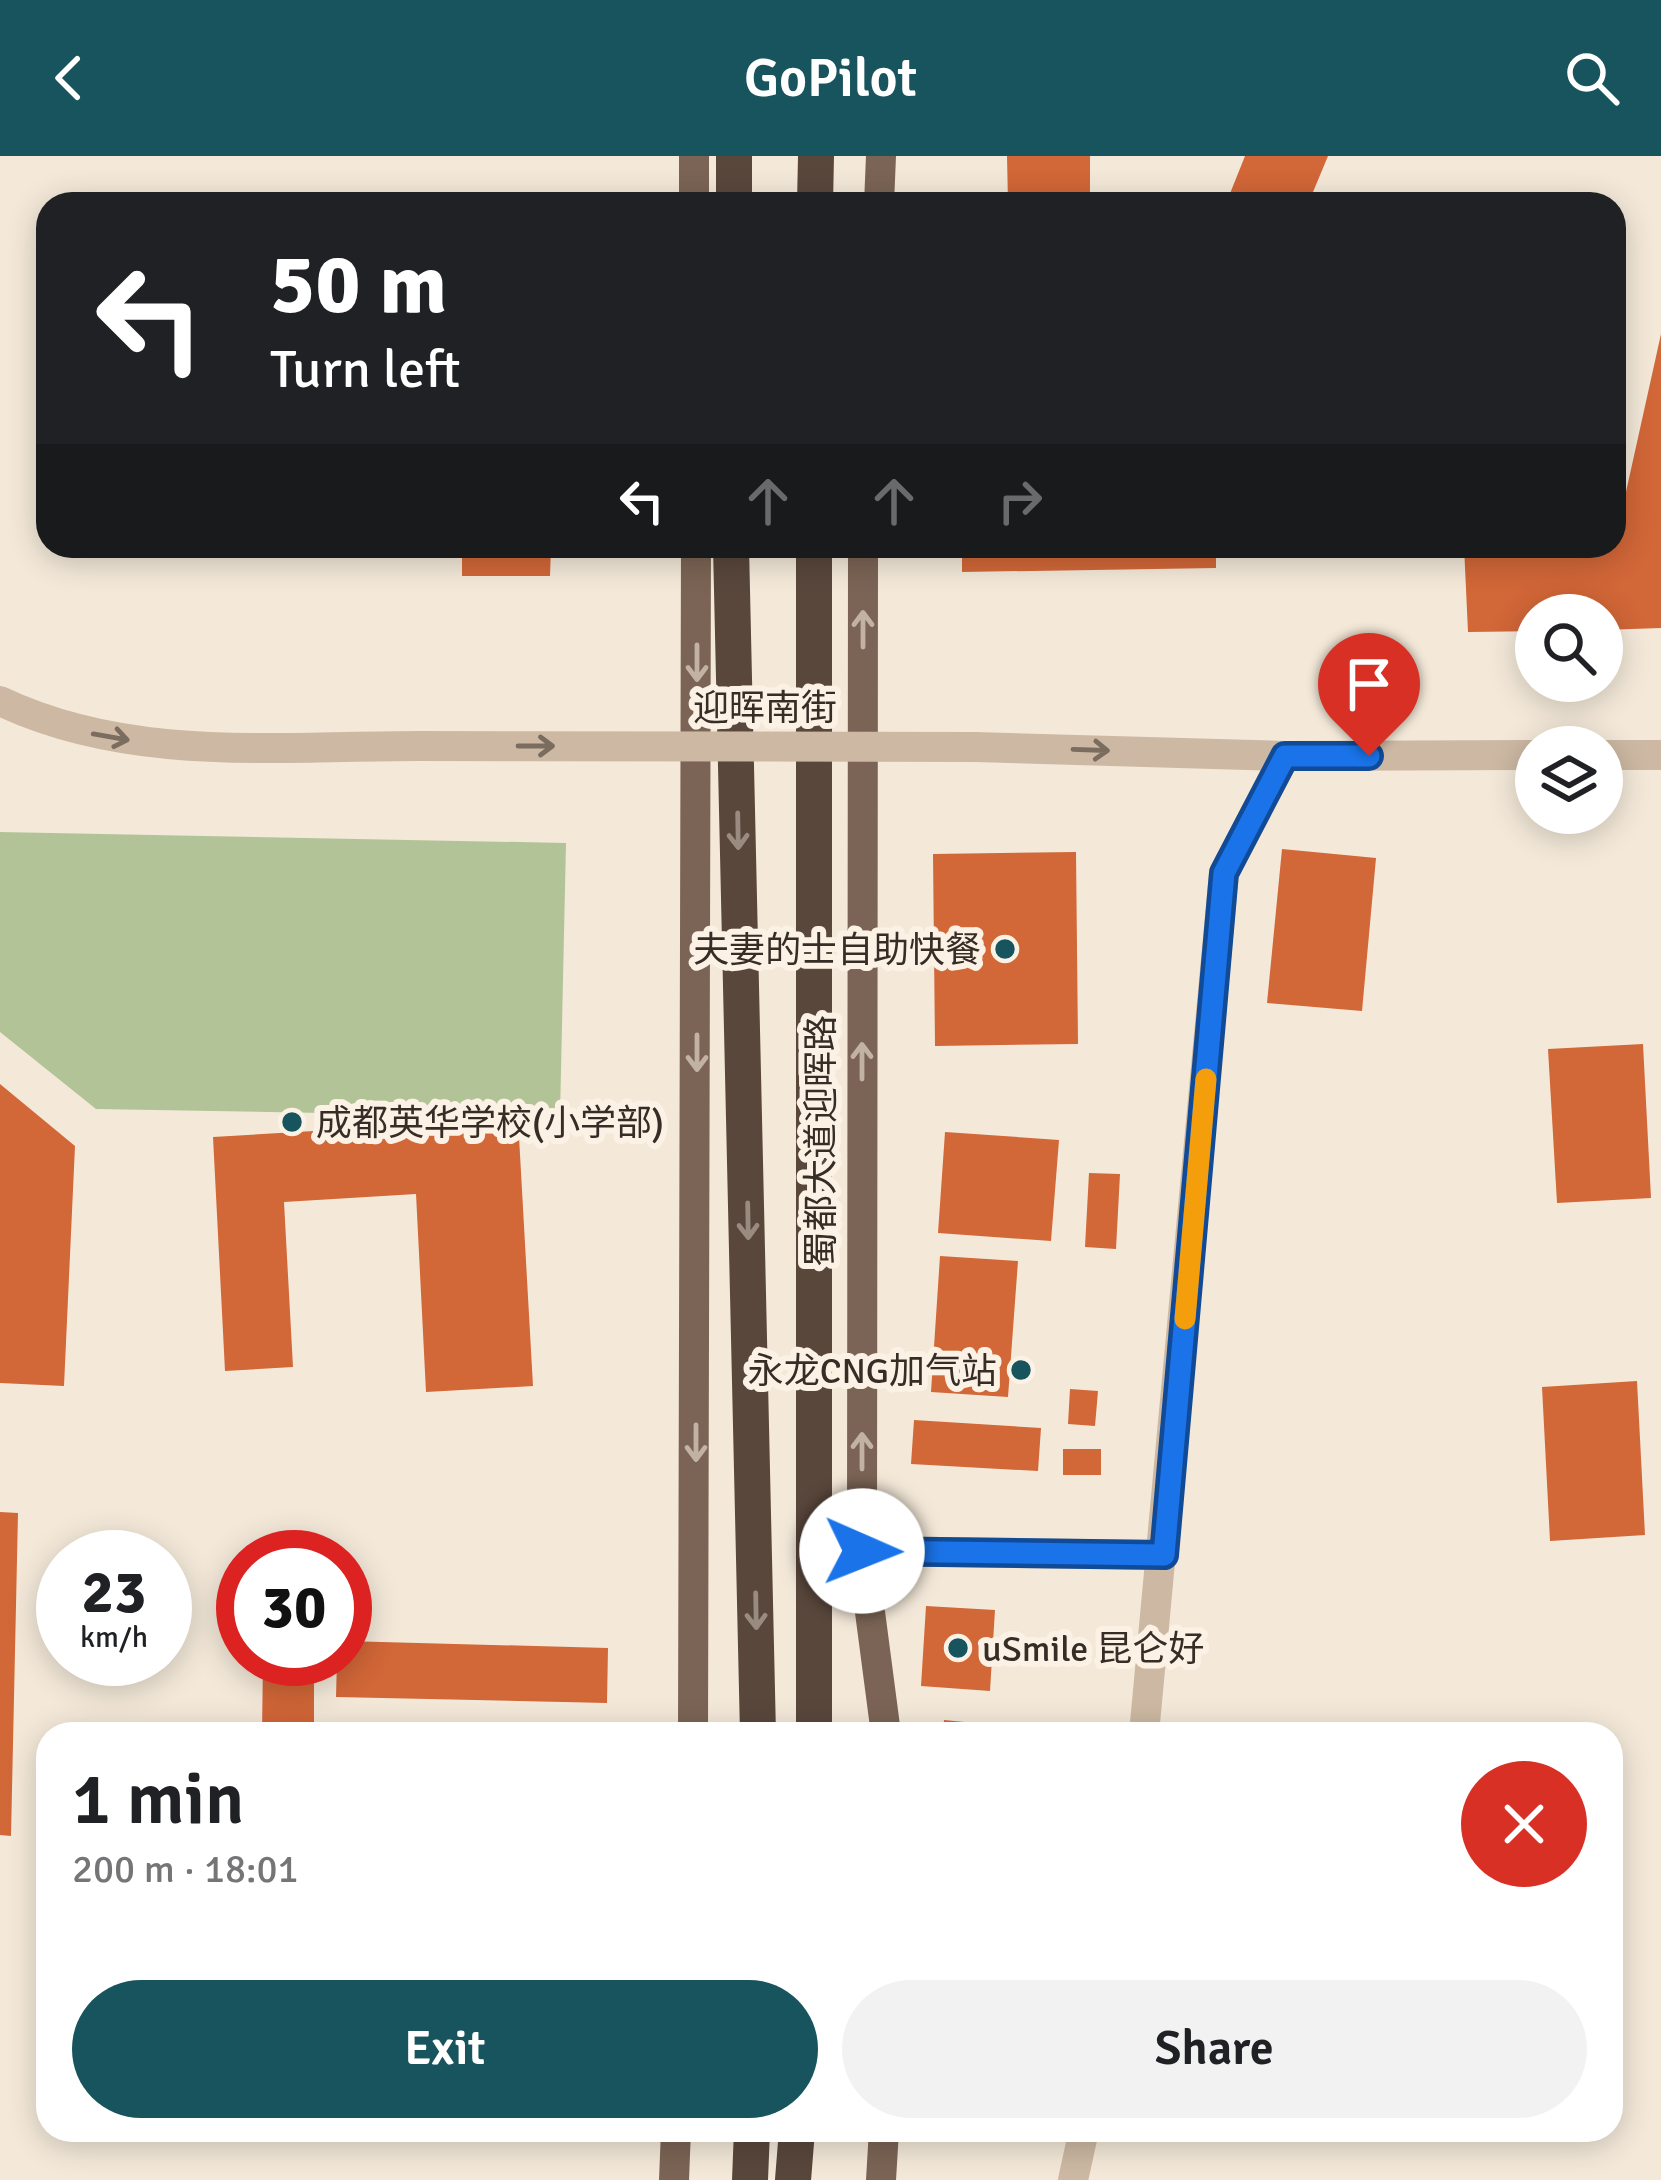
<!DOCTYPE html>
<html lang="en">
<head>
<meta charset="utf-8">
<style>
	:root { --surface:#fff; --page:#f2f2f2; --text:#202124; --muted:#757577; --accent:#17545d }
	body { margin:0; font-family:Signika,"Noto Sans SC",sans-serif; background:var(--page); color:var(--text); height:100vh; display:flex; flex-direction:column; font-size:45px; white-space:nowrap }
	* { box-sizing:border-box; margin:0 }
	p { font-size:39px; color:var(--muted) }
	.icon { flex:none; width:66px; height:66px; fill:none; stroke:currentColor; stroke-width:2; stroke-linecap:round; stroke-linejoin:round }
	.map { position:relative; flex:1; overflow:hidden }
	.drawer { position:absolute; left:36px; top:1566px; width:1587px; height:420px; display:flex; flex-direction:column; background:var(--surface); border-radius:36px; box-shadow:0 6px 30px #0003 }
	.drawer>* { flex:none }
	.top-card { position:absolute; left:36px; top:36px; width:1590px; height:366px; border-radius:36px; box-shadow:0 6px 30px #0003; background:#202124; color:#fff; overflow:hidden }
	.tools { position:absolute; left:1515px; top:438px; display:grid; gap:24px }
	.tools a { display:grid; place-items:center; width:108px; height:108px; border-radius:50%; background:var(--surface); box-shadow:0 6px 30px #0003; font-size:60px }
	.speed { position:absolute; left:36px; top:1374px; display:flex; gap:24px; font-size:60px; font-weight:700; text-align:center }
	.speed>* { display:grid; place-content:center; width:156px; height:156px; border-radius:50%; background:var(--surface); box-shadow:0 6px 30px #0003; line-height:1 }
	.speed small { font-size:30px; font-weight:400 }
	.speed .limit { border:18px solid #d22; background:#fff; color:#111 }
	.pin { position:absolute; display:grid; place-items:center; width:102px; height:102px; color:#fff; margin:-123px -51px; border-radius:50% 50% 50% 0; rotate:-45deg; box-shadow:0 0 12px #0007 }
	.pin .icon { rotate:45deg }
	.me { position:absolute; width:132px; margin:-66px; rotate:91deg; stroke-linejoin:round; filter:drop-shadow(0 0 9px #0008) }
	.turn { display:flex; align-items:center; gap:42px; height:252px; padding:0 36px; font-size:54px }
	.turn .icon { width:156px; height:156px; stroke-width:2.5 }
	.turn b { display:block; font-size:84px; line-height:102px }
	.lanes { display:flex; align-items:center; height:114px; padding:0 36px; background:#0003; justify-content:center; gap:60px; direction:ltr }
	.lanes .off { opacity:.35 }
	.round { display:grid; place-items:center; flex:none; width:126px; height:126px; border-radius:63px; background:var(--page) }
	.head { display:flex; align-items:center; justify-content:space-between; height:204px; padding:0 36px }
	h1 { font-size:72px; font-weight:600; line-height:90px }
	.button { display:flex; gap:24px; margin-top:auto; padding:24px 36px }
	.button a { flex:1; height:138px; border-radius:72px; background:var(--accent); color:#fff; font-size:48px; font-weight:600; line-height:138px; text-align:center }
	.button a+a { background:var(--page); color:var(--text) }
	header { display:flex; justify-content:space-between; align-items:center; height:156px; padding:0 36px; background:var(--accent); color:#fff; font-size:54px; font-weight:600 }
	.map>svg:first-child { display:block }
</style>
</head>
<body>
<header><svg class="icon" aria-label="back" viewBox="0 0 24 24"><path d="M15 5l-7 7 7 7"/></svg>GoPilot<svg class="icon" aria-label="search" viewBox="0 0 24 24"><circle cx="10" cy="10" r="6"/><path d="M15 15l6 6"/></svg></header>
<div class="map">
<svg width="1661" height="2024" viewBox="0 0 1661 2024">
	<rect width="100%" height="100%" fill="#f4e9d9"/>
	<path fill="#b2c497" d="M0,676L566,687L560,961L96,953L0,876Z"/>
	<path fill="#d26738" d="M1007,0H1090V48H1008Z
		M1245,0H1328L1308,48H1233L1227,45Z
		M1661,178V472L1602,474V459H1536V475L1468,476L1464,390H1614Z
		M462,390H551L550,420H462Z
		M962,390H1216V412L962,416Z
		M1282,693L1376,702L1362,855L1267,847Z
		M1076,696L1078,888L935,890L933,698Z
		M1643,888L1651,1042L1557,1047L1548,893Z
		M0,928L75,990L64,1230L0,1227Z
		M518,963L533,1230L426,1236L416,1038L284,1046L293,1211L225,1215L213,981Z
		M945,976L1059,984L1051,1085L938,1077Z
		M1089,1017L1120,1018L1116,1093L1085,1091Z
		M940,1100L1018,1105L1008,1241L931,1236Z
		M1637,1225L1645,1379L1550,1385L1542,1231Z
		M1070,1233L1098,1235L1095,1270L1068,1268Z
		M914,1264L1041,1272L1038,1315L911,1308Z
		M1063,1293H1101V1319H1063Z
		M0,1356L18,1357L11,1680L0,1679Z
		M926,1450L995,1454L990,1535L921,1530Z
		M345,1485L608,1492L607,1547L336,1541L337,1503H345Z
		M263,1503H314V1578H262Z
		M944,1564L985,1568L984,1578H943Z
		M1221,1568L1260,1576V1578H1219Z"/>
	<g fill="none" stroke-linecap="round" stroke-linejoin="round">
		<path stroke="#cdb9a3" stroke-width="30" d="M0,545C130,607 279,590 419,590
			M975,591L1285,600L1536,599
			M1602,599H1661
			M862,1395L1164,1399
			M1144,1578L1224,717L1285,600
			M1073,2024L1084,1974"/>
		<path stroke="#7b6455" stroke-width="30" d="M694,0V48
			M879,48L881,0
			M863,390L862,1395L886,1578
			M693,1578L696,390
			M674,2024L676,1974
			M881,2024L884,1974"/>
		<path stroke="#59473c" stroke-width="36" d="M734,48V0
			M815,48L816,0
			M731,390L758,1578
			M814,1578V390
			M750,2024L752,1974
			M793,2024L797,1974"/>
		<path stroke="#cdb9a3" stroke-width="30" d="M419,590L975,591"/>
	</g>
	<defs><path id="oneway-shaft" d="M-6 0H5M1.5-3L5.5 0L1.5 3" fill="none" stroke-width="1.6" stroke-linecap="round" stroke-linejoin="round" transform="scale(3)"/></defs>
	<g stroke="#c1b2a4">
		<use href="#oneway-shaft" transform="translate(863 473) rotate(-90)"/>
		<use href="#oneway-shaft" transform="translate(697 507) rotate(90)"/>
		<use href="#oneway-shaft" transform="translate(697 897) rotate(90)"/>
		<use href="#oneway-shaft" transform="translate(862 905) rotate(-90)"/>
		<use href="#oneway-shaft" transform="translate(696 1287) rotate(90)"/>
		<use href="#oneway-shaft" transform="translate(862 1295) rotate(-90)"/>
	</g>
	<g stroke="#7a6c5e">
		<use href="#oneway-shaft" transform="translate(111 581) rotate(10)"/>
		<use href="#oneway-shaft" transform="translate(536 590)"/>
		<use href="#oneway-shaft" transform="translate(1091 594) rotate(2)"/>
	</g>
	<g stroke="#9a8b80">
		<use href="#oneway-shaft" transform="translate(738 675) rotate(89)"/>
		<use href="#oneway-shaft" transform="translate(748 1065) rotate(89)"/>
		<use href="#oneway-shaft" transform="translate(756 1455) rotate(89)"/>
	</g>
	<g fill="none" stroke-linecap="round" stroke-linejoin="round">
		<defs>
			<path id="route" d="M862,1395L1164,1399L1224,717L1285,600H1369"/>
		</defs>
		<use href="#route" stroke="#114b97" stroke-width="30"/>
		<use href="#route" stroke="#1a73e8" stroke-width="21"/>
		<path stroke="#f59e0b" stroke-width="21" d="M1185,1163L1206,923"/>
	</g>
	<g fill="#17545d" stroke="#fbf2e5" stroke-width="4.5">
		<circle cx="1005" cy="793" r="12"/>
		<circle cx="292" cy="966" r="12"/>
		<circle cx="1021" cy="1214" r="12"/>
		<circle cx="958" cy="1492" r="12"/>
	</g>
	<g text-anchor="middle" stroke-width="12" stroke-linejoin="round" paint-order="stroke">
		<g font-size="36" fill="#372d26" stroke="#fbf2e5">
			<text x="765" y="564">迎晖南街</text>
			<text transform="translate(820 985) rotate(-90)" y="13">蜀都大道迎晖路</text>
		</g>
		<g font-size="36" fill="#372d26" stroke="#fbf2e5" text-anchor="end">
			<text x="981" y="806">夫妻的士自助快餐</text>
			<text x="316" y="979" text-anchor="start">成都英华学校(小学部)</text>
			<text x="997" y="1227">永龙CNG加气站</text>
			<text x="982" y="1505" text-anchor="start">uSmile 昆仑好</text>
		</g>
	</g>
</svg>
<div class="tools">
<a><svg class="icon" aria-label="search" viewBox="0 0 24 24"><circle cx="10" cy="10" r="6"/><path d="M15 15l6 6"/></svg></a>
<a><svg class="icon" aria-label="layers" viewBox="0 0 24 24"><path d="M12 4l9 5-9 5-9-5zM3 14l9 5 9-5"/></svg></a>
</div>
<div class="speed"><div>23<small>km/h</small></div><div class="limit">30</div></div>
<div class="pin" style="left:1369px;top:600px;background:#d93025"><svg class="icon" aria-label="arrive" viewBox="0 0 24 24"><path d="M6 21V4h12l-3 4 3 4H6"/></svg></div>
<svg class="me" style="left:862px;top:1395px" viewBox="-20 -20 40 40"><circle r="19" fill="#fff"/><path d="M0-13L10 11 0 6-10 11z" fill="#1a73e8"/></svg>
<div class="top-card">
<div class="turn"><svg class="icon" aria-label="left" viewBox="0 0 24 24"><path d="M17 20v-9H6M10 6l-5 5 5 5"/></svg><div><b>50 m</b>Turn left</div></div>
<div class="lanes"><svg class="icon" aria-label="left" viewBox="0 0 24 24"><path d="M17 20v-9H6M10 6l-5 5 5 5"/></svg><svg class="icon off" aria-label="ahead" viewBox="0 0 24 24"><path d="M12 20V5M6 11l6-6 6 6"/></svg><svg class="icon off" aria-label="ahead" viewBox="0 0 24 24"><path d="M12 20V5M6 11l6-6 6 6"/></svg><svg class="icon off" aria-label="right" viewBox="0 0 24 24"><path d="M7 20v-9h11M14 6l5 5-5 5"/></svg></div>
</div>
<section class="drawer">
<div class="head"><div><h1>1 min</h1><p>200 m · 18:01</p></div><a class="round" style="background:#d93025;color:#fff"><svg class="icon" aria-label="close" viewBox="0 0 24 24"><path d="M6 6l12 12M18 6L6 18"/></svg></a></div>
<div class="button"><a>Exit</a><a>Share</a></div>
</section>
</div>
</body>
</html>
